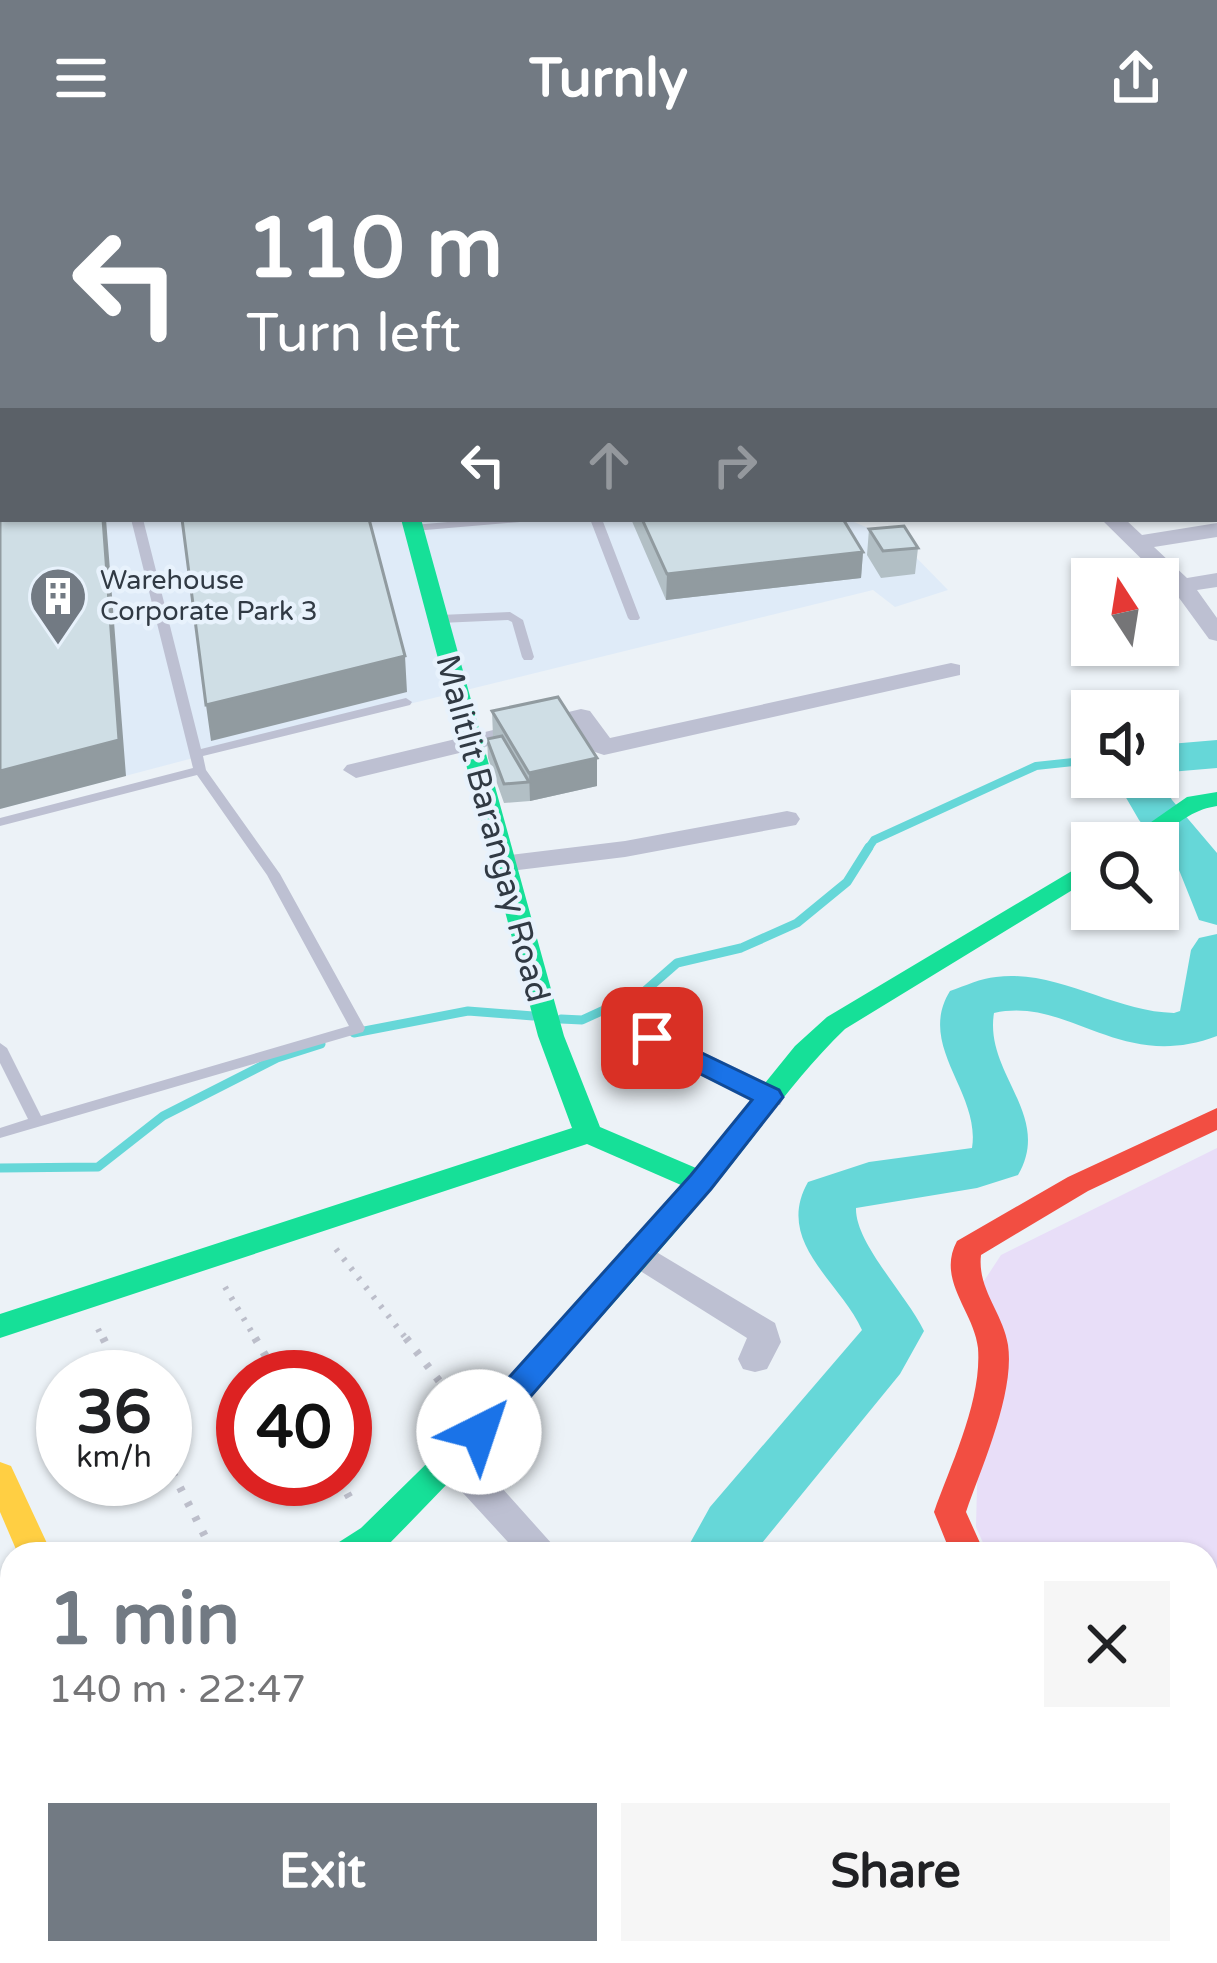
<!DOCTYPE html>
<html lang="en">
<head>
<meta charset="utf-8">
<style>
	:root { --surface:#fff; --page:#f6f6f6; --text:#202124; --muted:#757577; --accent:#727a83 }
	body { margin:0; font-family:"Varela Round",sans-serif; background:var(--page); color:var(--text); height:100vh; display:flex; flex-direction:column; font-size:45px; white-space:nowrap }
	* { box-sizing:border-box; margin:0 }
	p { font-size:39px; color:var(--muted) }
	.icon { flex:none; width:66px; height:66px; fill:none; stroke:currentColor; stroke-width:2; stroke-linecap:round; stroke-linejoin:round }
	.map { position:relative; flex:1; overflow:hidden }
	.panel { position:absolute; left:0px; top:1386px; width:1218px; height:423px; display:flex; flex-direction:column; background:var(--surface); border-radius:36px 36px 0 0; box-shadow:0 3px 9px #0004 }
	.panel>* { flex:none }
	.banner { position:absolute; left:0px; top:0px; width:1218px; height:366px; box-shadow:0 3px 9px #0004; background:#727a83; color:#fff; overflow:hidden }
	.needle { width:78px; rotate:348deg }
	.buttons { position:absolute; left:1071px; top:402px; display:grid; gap:24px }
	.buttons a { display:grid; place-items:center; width:108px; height:108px; border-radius:0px; background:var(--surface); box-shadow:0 3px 9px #0004; font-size:60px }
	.speed { position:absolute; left:36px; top:1194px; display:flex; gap:24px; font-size:60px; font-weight:700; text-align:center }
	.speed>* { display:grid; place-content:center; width:156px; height:156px; border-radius:50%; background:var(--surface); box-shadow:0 3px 9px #0004; line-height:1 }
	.speed small { font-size:30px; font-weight:400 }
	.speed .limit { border:18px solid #d22; background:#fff; color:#111 }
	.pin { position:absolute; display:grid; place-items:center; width:102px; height:102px; color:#fff; margin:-51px; border-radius:24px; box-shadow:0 6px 18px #0006 }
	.me { position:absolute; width:132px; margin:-66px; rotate:41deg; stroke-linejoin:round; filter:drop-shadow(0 0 9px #0008) }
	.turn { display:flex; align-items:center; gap:42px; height:252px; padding:0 48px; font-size:54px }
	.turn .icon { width:156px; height:156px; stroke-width:2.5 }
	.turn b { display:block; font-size:84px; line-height:102px }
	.lanes { display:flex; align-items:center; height:114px; padding:0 48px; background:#0003; justify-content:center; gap:60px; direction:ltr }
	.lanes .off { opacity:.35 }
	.round { display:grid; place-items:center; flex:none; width:126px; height:126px; border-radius:0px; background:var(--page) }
	.summary { display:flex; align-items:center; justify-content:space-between; height:204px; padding:0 48px }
	h1 { font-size:72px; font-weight:700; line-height:90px; color:var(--accent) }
	.primary-button { display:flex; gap:24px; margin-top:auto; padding:24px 48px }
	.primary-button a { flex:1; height:138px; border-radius:0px; background:var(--accent); color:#fff; font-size:48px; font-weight:700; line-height:138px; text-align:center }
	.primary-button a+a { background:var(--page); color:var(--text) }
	header { display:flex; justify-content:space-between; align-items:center; height:156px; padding:0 48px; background:var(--accent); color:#fff; font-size:54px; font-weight:700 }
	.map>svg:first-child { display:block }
</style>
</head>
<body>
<header><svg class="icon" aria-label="menu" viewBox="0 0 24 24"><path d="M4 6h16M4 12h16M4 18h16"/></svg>Turnly<svg class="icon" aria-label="share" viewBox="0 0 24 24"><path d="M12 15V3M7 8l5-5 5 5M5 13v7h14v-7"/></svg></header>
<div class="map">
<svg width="1217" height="1807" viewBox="0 0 1217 1807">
	<rect width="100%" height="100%" fill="#ecf2f7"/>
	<path fill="#dfebf8" d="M0,224L3,363H847L901,386L948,434L895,451L873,434L254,586L0,653Z"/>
	<path fill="#e8def8" d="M1217,992V1807H974L987,1797H1206V1398H988L976,1371L982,1128L1001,1099Z"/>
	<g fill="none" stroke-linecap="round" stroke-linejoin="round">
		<path stroke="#66d7d8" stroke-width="8" d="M867,694L874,684L1036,610L1092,604"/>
		<path stroke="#66d7d8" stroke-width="9" d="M561,863L582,864L645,835L677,807L741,792L797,767L847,726L869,691
			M354,877L468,855L533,860
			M0,1012L98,1011L163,960L277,902L321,888"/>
		<path fill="#66d7d8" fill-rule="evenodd" d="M1217,584V612L1158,617V589Z
			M1158,618L1172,644L1217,697V769L1199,764L1179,714L1139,664L1114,621Z
			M1217,778V880C1120,917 1069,840 994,857C984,917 1053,959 1018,1019L977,1032L856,1052C855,1087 906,1138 924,1175L900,1218L753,1398H684L710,1351L862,1174C840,1125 774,1086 808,1026L869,1006L972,992C981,936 916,890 950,835C965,830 981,822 996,821C1057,813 1114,856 1174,857L1180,855L1191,794L1199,782Z
			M119,1797H197V1807H119Z"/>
		<path stroke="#bcbeca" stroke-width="6" stroke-dasharray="3 9" stroke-linecap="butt" d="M336,1093L408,1185
			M225,1131L257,1185
			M98,1173L104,1185"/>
		<path stroke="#bcbeca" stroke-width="8" stroke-dasharray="4.5 12" stroke-linecap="butt" d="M103,1182L123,1221
			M255,1182L278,1221
			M406,1182L457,1248
			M165,1302L214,1398
			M339,1323L352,1346"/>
		<path fill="#bdc0d2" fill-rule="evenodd" d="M202,0H240L229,3H192Z
			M131,363H143L201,593L406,542L412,546L410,549L203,600L206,614L280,718L365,872L363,876L0,982V972L28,963L0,907V887L7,892L41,960L349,870L267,719L197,619L0,670V662L193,612Z
			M481,363H526L520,366L414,375L408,372L414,369Z
			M590,363H602L640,462L638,464H630L628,462Z
			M510,456L523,464L534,501L532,504H524L522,501L512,466L508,464L440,467L434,463L440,459Z"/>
		<path fill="#bdc0d2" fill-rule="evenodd" d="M442,0H458L459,3H443Z
			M523,0H539L540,3H524Z
			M610,0H626L627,3H611Z
			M695,0H711L713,3H697Z
			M1112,0H1130L1132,3H1114Z
			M1175,0H1194L1196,3H1177Z
			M1215,70H1217V82H1215Z
			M1215,124L1217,125V138L1215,137Z
			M1215,207L1217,208V221L1215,220Z
			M1215,233H1217L1215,246Z
			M1215,274H1217V286H1215Z
			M1215,318H1217V330H1215Z
			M1101,363H1125L1142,379L1217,367V381L1154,391L1187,422L1217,417V431L1197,434L1217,462V485L1209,483L1174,435Z
			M951,507L960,509V519L604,599L595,596L575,569L356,622L343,614L347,609L581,553L590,555L610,582Z
			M787,655L796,657L800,663L796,669L625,701L502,716L488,708L502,700L625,685Z
			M653,872L780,933L784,941L780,949H758L643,889L638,882L643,875Z
			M638,1085L775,1167L781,1186L767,1213L755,1216L743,1213L738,1203L747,1182L626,1106L622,1097L626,1088Z
			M454,1288L467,1293L561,1398H519L441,1313L436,1303L441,1293Z"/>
		<path fill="#16e098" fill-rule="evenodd" d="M401,363H421L564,880L600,971L696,1012L795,890L827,861L1092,703V722L845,873C794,922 756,980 711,1034C607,1158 498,1277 385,1392L375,1398H331L336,1388L361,1372L468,1267L681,1029L587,988L0,1182V1158L572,972L538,880Z
			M1217,636V650C1176,656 1172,687 1121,687L1187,641Z
			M12,1557V1596L0,1600V1561Z"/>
		<path fill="#ffcf43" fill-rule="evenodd" d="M319,0H335L336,3H320Z
			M0,1306L11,1310L52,1398H18L0,1356Z
			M888,1797H934L930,1807H884Z"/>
		<path fill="#f24e42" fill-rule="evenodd" d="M1217,952V974L1088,1035L981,1099C977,1133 1003,1157 1008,1189C1015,1237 982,1310 966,1356L985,1398H951L934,1356C951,1308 982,1245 978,1192C974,1155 936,1124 957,1085L1068,1021Z"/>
	</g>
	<path fill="#b2bfc5" d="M631,363H843L863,396L861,422L666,444Z
		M869,373L918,392L915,418L881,422L867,399Z
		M492,555L597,630L530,645L504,647L488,602L487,583L493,581Z"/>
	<path fill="#919ba0" d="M0,0H44V3H3V20L0,21Z
		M103,363H106L126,620L0,653V615Z
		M863,396L861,422L666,444L667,418Z
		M405,500L407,536L211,585L206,549Z
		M597,602V630L530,645L529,617Z"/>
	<path fill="#cfdee5" stroke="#919ba0" stroke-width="3" d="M43,0H138V3H43Z
		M161,0H200L201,3H161Z
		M3,231V319H0V232Z
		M3,322V363H103L119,584L0,615V323Z
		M182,363H369L405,500L206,549Z
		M642,363H843L863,396L667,418Z
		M904,370L918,392L883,395L869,373Z
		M558,541L597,602L529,617L492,555Z
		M502,580L529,626L504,628L487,583Z"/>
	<path fill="#1a73e8" stroke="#114b97" stroke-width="3" d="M652,873L779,934L783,941L711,1033L491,1286L479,1290L468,1286L463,1276L468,1267L691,1019L752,944L643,889L639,882Z"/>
	<defs>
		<symbol id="building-pin" viewBox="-11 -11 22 30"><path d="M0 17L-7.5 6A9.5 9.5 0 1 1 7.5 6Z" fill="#727a83" stroke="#e8f2fc"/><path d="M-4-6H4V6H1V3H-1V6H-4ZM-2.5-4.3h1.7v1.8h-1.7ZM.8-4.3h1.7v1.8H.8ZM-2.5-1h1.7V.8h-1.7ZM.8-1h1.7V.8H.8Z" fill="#fff"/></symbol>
	</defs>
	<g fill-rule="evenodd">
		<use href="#building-pin" x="25" y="407" width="66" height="90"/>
	</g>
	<g text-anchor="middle" stroke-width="9" stroke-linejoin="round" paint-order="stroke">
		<g font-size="27" fill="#313a44" stroke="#e8f2fc" text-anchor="start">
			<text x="100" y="433">Warehouse<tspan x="100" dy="31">Corporate Park 3</tspan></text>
		</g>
		<g font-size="33" fill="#313a44" stroke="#e8f2fc">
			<text transform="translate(494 672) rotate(75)" y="12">Malitlit Barangay Road</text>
		</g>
	</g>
</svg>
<div class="buttons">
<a><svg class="needle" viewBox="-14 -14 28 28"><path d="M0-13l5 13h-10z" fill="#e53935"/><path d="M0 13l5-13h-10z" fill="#757577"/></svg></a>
<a><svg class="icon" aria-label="sound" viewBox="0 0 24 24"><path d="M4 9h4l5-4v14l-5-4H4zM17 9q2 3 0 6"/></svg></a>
<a><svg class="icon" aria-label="search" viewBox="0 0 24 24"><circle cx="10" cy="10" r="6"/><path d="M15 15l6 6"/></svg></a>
</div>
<div class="speed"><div>36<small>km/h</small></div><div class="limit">40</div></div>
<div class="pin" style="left:652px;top:882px;background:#d93025"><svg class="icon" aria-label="arrive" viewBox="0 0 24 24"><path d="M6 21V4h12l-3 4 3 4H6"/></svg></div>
<svg class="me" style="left:479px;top:1276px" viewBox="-20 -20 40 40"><circle r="19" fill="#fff"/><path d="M0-13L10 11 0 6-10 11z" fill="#1a73e8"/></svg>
<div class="banner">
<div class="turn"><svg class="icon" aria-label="left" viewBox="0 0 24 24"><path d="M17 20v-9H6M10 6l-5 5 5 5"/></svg><div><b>110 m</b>Turn left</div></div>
<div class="lanes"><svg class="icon" aria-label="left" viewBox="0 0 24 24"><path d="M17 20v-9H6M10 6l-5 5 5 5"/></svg><svg class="icon off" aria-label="ahead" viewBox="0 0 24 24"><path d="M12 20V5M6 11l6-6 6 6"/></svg><svg class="icon off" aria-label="right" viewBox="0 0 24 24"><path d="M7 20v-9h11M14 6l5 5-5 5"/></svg></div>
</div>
<section class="panel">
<div class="summary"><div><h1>1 min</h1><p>140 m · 22:47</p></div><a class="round"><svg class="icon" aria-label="close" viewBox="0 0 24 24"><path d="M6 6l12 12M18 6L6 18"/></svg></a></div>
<div class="primary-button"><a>Exit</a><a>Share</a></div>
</section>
</div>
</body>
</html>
